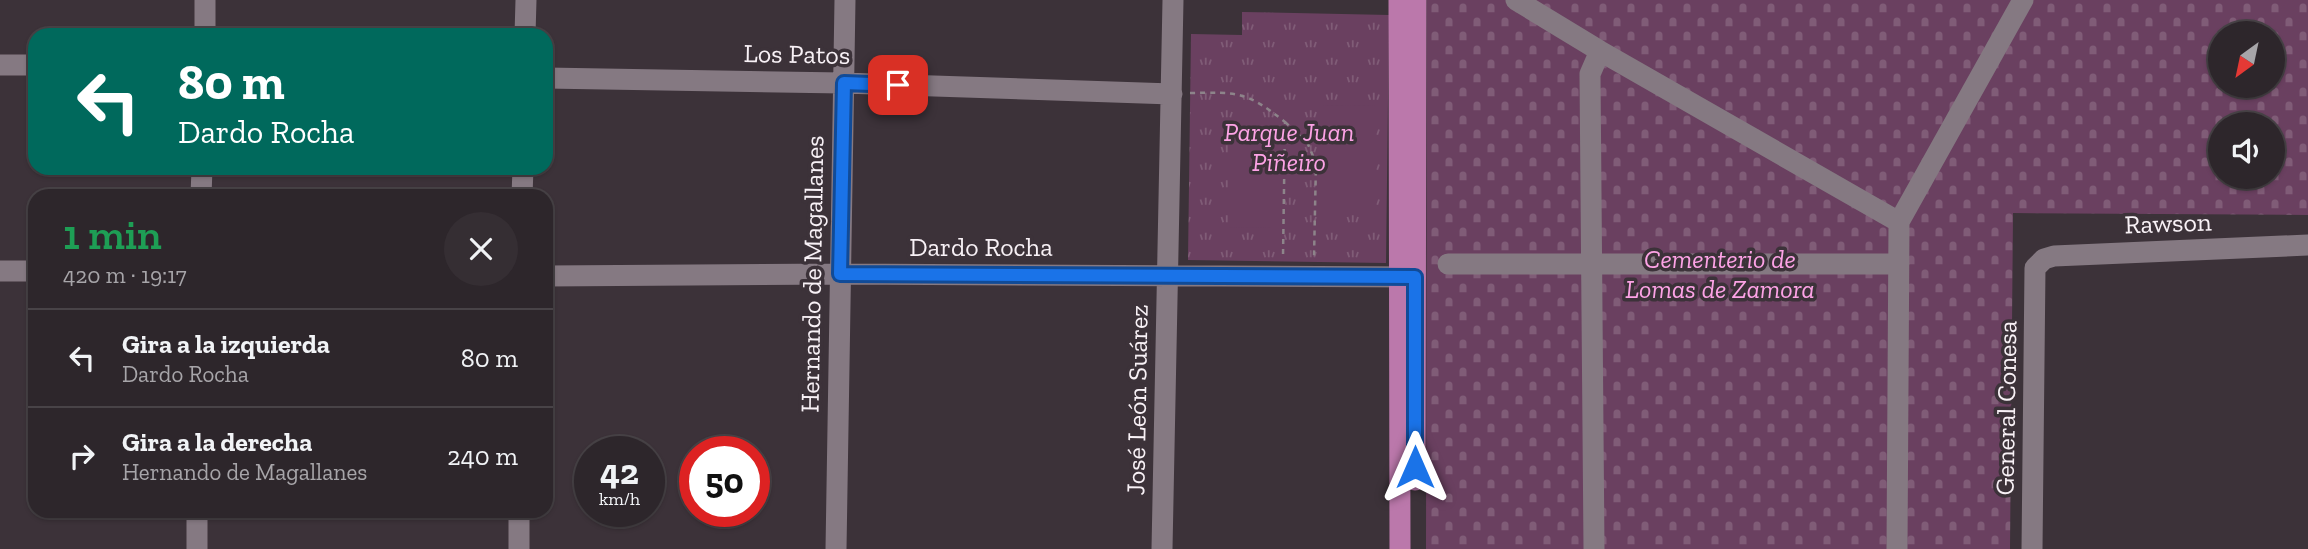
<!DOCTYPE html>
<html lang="es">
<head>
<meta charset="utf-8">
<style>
	:root { --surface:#2d262b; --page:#352e33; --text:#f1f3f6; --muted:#a7a5a9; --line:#484347 }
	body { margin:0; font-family:"Zilla Slab",serif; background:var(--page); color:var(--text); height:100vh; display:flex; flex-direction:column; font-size:26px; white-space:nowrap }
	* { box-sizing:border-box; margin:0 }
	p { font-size:23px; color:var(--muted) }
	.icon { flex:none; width:38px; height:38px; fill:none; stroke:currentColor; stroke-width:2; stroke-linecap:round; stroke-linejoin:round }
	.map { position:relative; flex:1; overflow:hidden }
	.sheet { position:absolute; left:28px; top:189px; width:525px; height:329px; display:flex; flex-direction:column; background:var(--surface); border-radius:21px; box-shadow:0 2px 5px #0004,0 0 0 2px var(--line) }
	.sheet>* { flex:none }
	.banner { position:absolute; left:28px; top:28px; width:525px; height:147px; border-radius:21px; box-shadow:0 2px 5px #0004,0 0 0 2px var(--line); background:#00695c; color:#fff; overflow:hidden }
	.needle { width:46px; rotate:213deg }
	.tools { position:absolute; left:2208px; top:21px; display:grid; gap:14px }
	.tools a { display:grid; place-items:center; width:77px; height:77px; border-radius:50%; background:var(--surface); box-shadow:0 2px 5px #0004,0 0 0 2px var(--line); font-size:35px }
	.speed { position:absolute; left:574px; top:436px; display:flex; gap:14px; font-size:35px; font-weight:700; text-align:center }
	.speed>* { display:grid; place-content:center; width:91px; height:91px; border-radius:50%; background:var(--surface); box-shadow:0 2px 5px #0004,0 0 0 2px var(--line); line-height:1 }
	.speed small { font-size:18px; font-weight:400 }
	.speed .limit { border:10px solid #d22; background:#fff; color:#111 }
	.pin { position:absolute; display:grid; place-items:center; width:60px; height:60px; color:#fff; margin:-30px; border-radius:14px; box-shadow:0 4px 10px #0006 }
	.me { position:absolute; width:77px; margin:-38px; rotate:0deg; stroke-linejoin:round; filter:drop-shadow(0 0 5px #0008) }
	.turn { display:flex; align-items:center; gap:24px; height:147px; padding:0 35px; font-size:32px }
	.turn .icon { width:91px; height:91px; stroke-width:2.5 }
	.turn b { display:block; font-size:49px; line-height:60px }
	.round { display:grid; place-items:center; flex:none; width:74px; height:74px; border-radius:37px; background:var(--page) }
	.summary { display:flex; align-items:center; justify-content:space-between; height:119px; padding:0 35px }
	h1 { font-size:42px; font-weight:600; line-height:52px; color:#1e9e55 }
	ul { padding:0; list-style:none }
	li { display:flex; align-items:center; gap:21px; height:98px; padding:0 35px; border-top:2px solid var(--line) }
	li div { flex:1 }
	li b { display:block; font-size:26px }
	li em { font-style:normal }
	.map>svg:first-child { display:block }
</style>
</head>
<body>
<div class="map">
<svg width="2308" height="549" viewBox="0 0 2308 549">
	<defs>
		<pattern id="cemetery-stones" width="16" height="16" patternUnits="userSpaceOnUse" patternTransform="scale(1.75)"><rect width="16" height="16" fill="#6a4060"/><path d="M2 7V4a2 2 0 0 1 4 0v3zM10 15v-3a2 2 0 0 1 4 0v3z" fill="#805c77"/></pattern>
		<pattern id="park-tufts" width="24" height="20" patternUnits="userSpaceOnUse" patternTransform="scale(1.75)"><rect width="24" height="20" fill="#6a4060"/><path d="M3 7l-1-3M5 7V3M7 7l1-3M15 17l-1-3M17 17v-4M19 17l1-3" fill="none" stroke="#805c77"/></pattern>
	</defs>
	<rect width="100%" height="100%" fill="#3c3239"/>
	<path fill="url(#cemetery-stones)" fill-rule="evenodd" d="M1427,0H2308V215L2013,213L2010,549H1426ZM2221,33H2273V86H2221ZM2221,124H2273V177H2221Z"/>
	<path fill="url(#park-tufts)" d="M1242,12L1389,15L1386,263L1188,260L1191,34L1242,35Z"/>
	<path fill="#6a4060" d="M1375,105V210H1321V106Z
		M1228,131H1276V228L1228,227Z"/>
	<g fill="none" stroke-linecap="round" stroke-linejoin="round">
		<path stroke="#8d848a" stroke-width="2.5" stroke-dasharray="5 5" stroke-linecap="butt" d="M1190,93C1238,92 1246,91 1285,122L1283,257
			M1285,122L1307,142L1316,163L1314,257"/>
		<path stroke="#857982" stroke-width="21" d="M1516,0L1600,51L1899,222
			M205,35V0
			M525,35L526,0
			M0,65H35
			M546,78L843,83L1172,94
			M201,196L202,168
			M522,196L523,168
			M1448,264H1899
			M0,271H35
			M546,276L840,274L1415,277
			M197,549V511
			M519,549V511
			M836,549L845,0
			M1162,549L1173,0
			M1594,549L1590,74L1600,51
			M1897,549L1899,222L2023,0
			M2032,549L2035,268L2044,259L2054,256L2308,245"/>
		<path stroke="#bb78ab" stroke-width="21" d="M1399,0L1400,549
			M1415,480L1416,0"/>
	</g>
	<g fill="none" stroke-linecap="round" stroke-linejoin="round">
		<defs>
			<path id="route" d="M898,85L844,83L840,274L1415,277V467"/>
		</defs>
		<use href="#route" stroke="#114b97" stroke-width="18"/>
		<use href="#route" stroke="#1a73e8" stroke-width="12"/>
	</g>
	<g text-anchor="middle" stroke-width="7" stroke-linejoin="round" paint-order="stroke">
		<g font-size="26" fill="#f8f1f6" stroke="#3c3239">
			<text transform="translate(797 54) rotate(1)" y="9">Los Patos</text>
			<text transform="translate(2168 223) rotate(-2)" y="9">Rawson</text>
			<text x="981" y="256">Dardo Rocha</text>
			<text transform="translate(812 274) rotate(-89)" y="9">Hernando de Magallanes</text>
			<text transform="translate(1137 400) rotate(-89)" y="9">José León Suárez</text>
			<text transform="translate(2006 408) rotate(-89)" y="9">General Conesa</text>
		</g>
		<g font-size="26" font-style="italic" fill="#fda3e6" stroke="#3c3239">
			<text x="1289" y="141">Parque Juan<tspan x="1289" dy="30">Piñeiro</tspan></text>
			<text x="1720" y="268">Cementerio de<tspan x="1720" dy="30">Lomas de Zamora</tspan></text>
		</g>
	</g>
</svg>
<div class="tools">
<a><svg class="needle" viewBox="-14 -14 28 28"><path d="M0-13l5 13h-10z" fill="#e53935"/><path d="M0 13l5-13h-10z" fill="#a7a5a9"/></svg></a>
<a><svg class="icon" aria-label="sound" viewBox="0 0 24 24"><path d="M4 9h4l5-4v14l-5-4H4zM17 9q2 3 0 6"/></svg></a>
</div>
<div class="speed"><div>42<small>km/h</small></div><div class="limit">50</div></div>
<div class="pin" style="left:898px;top:85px;background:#d93025"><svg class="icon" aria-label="arrive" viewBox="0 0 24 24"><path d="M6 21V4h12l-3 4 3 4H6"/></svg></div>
<svg class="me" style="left:1415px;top:467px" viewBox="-20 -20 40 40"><path d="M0-17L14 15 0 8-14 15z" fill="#1a73e8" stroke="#fff" stroke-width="4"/></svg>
<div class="banner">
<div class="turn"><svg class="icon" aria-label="left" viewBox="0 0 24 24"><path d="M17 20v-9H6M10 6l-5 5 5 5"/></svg><div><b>80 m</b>Dardo Rocha</div></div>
</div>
<section class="sheet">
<div class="summary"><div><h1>1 min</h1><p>420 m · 19:17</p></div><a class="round"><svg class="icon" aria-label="close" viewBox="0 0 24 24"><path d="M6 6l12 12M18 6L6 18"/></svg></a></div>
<ul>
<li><svg class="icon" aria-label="left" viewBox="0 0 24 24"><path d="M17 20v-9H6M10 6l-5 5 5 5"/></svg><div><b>Gira a la izquierda</b><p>Dardo Rocha</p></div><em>80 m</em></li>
<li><svg class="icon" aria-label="right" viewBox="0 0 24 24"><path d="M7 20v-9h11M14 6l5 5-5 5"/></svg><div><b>Gira a la derecha</b><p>Hernando de Magallanes</p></div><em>240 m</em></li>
</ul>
</section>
</div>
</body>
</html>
